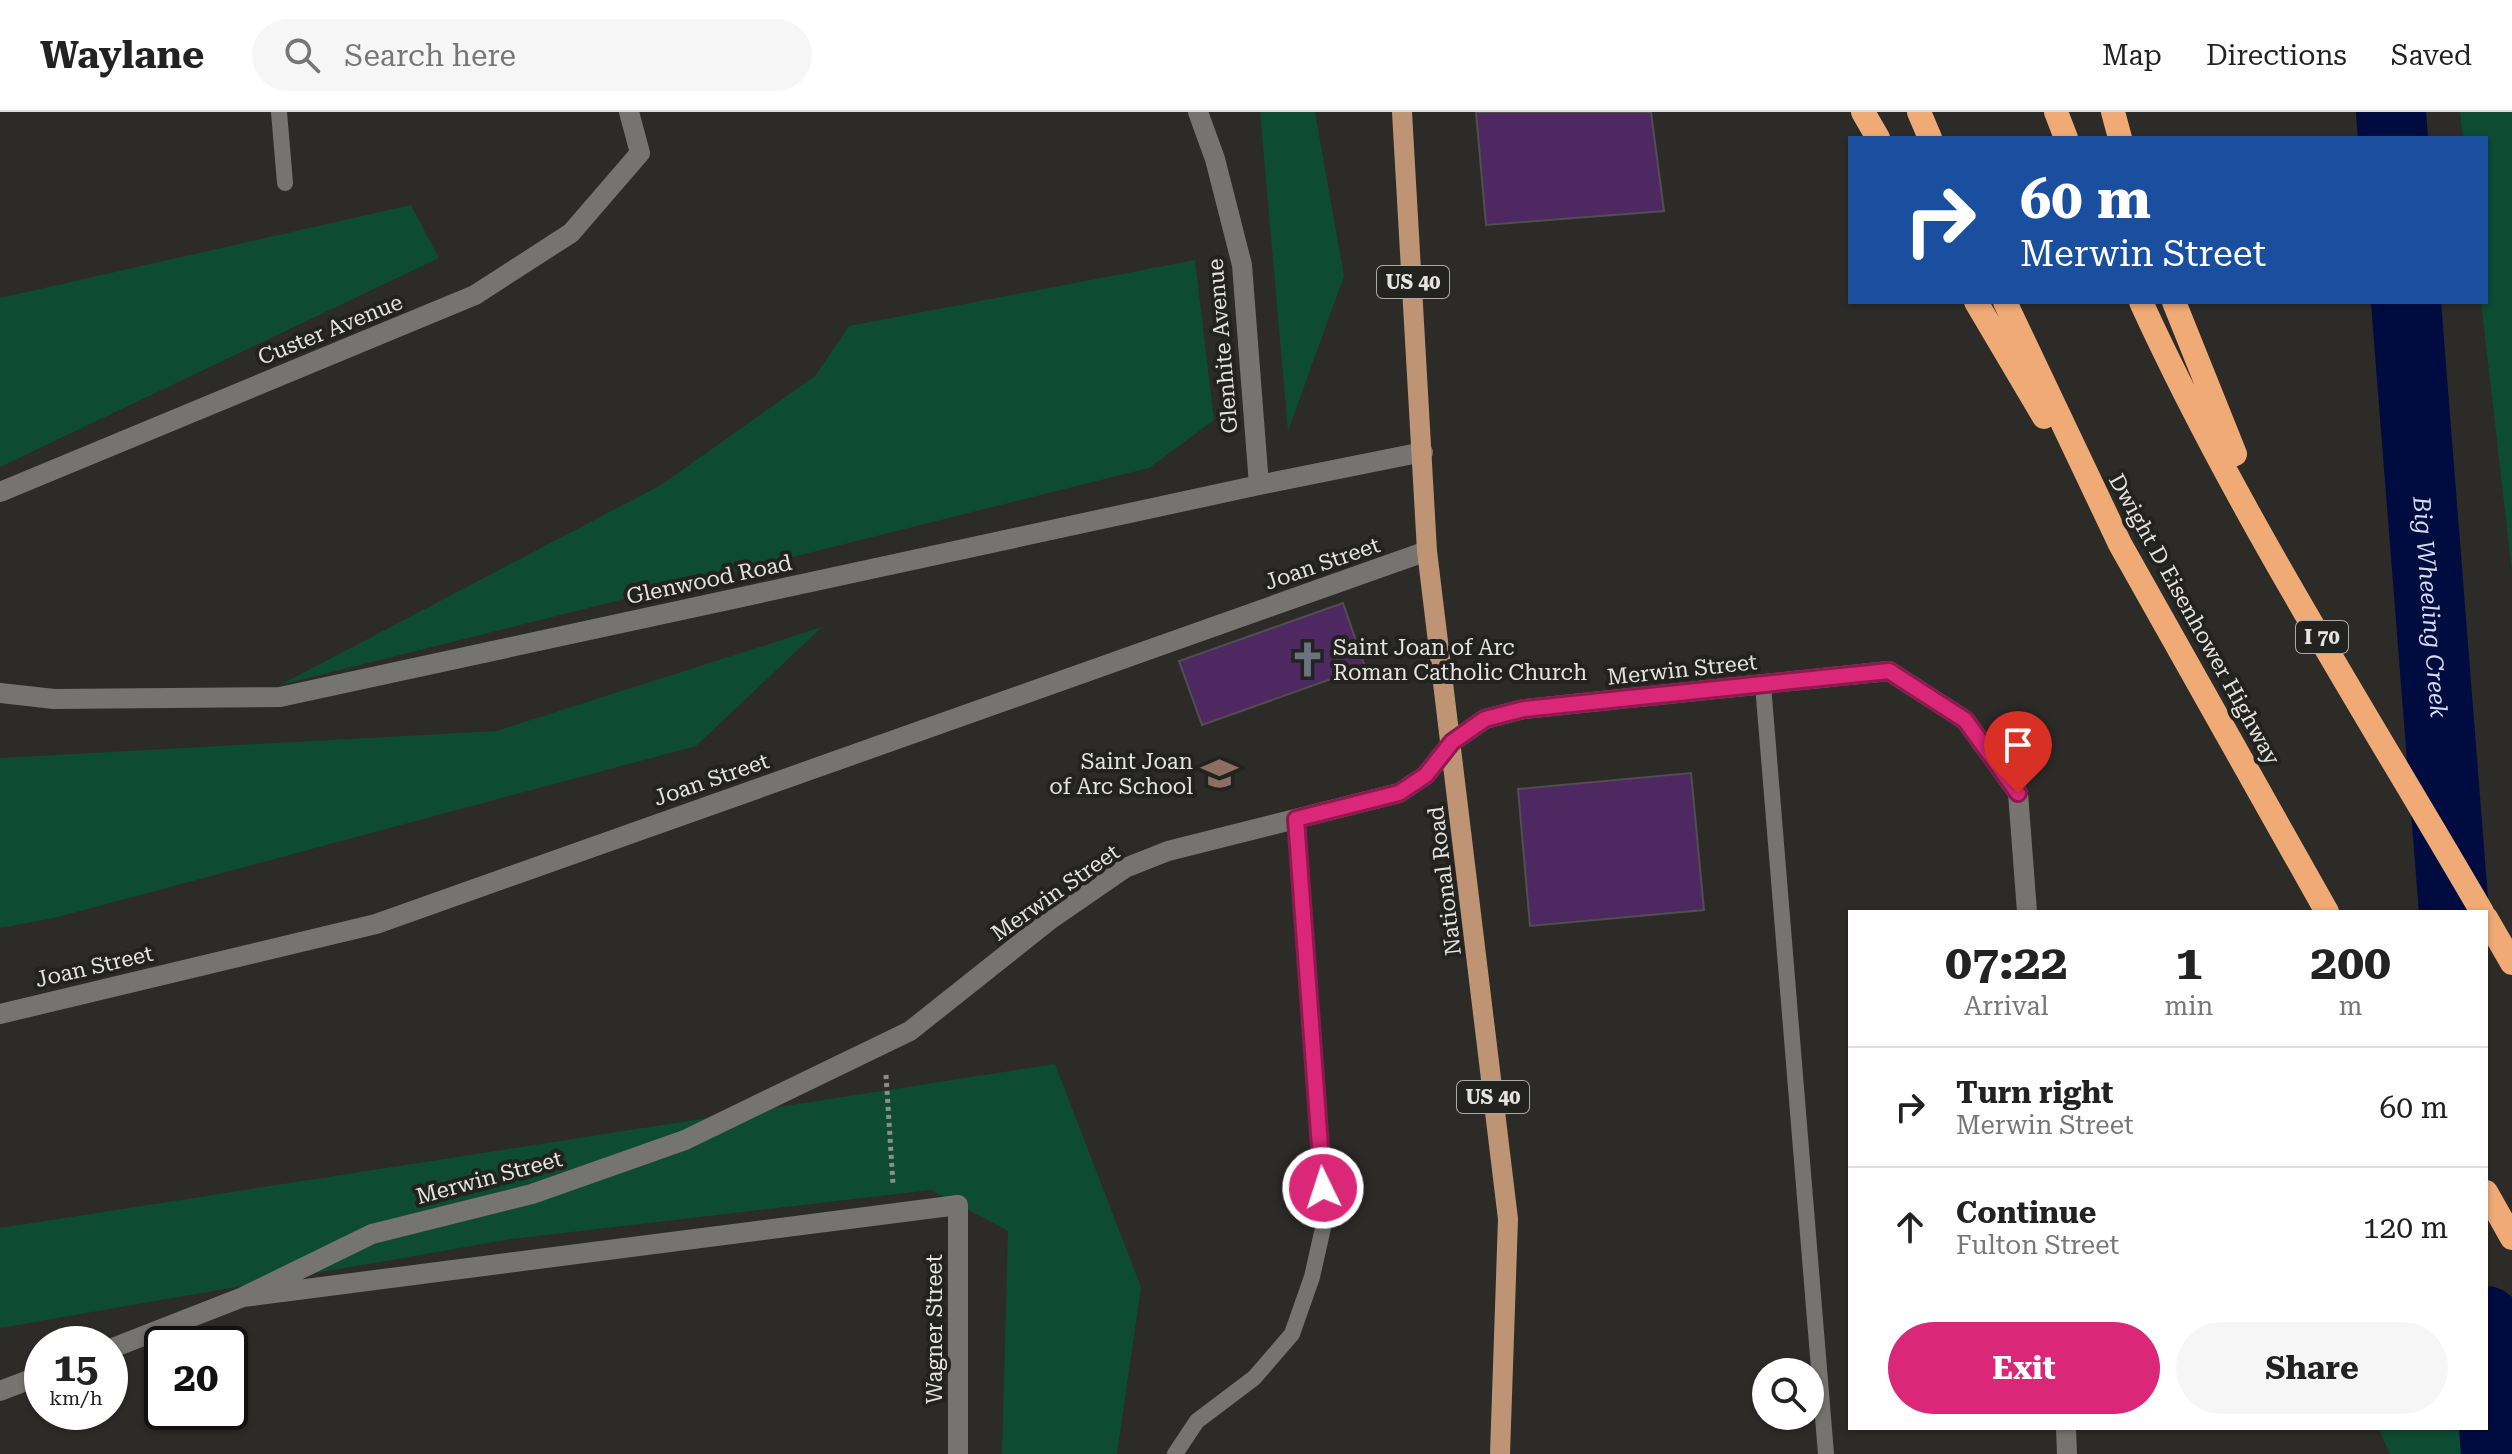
<!DOCTYPE html>
<html lang="en">
<head>
<meta charset="utf-8">
<style>
	:root { --surface:#fff; --page:#f6f6f6; --text:#222; --muted:#767676; --line:#e0e0e0; --accent:#db2777 }
	body { margin:0; font-family:"Roboto Serif",serif; background:var(--page); color:var(--text); height:100vh; display:flex; flex-direction:column; font-size:30px; white-space:nowrap }
	* { box-sizing:border-box; margin:0 }
	p { font-size:26px; color:var(--muted) }
	.icon { flex:none; width:44px; height:44px; fill:none; stroke:currentColor; stroke-width:2; stroke-linecap:round; stroke-linejoin:round }
	.map { position:relative; flex:1; overflow:hidden }
	.side { position:absolute; left:1848px; top:798px; width:640px; height:520px; display:flex; flex-direction:column; background:var(--surface); border-radius:0px; box-shadow:0 2px 6px #0004 }
	.side>* { flex:none }
	.guide { position:absolute; left:1848px; top:24px; width:640px; height:168px; border-radius:0px; box-shadow:0 2px 6px #0004; background:#1a4fa0; color:#fff; overflow:hidden }
	.fabs { position:absolute; left:1752px; top:1246px; display:grid; gap:16px }
	.fabs a { display:grid; place-items:center; width:72px; height:72px; border-radius:50%; background:var(--surface); box-shadow:0 2px 6px #0004; font-size:40px }
	.speed { position:absolute; left:24px; top:1214px; display:flex; gap:16px; font-size:40px; font-weight:700; text-align:center }
	.speed>* { display:grid; place-content:center; width:104px; height:104px; border-radius:50%; background:var(--surface); box-shadow:0 2px 6px #0004; line-height:1 }
	.speed small { font-size:20px; font-weight:400 }
	.speed .limit { border:4px solid #111; border-radius:12px; background:#fff; color:#111 }
	.pin { position:absolute; display:grid; place-items:center; width:68px; height:68px; color:#fff; margin:-82px -34px; border-radius:50% 50% 50% 0; rotate:-45deg; box-shadow:0 0 8px #0007 }
	.pin .icon { rotate:45deg }
	.me { position:absolute; width:88px; margin:-44px; rotate:356deg; stroke-linejoin:round; filter:drop-shadow(0 0 6px #0008) }
	.turn { display:flex; align-items:center; gap:28px; height:168px; padding:0 40px; font-size:36px }
	.turn .icon { width:104px; height:104px; stroke-width:2.5 }
	.turn b { display:block; font-size:56px; line-height:68px }
	.eta { display:flex; justify-content:space-evenly; align-items:center; height:136px; text-align:center }
	.eta b { font-size:48px; font-weight:700; line-height:56px }
	.primary-button { display:flex; gap:16px; margin-top:auto; padding:16px 40px }
	.primary-button a { flex:1; height:92px; border-radius:48px; background:var(--accent); color:#fff; font-size:32px; font-weight:700; line-height:92px; text-align:center }
	.primary-button a+a { background:var(--page); color:var(--text) }
	ul { padding:0; list-style:none }
	li { display:flex; align-items:center; gap:24px; height:120px; padding:0 40px; border-top:2px solid var(--line) }
	li div { flex:1 }
	li b { display:block; font-size:30px }
	li em { font-style:normal }
	header { display:flex; align-items:center; gap:48px; box-sizing:border-box; height:112px; padding:0 40px; background:var(--surface); border-bottom:2px solid var(--line) }
	header strong { font-size:38px }
	nav { display:flex; gap:44px; margin-inline-start:auto; font-size:28px }
	.search { width:560px; height:72px; background:var(--page); display:flex; align-items:center; gap:20px; box-sizing:border-box; padding:0 28px; border-radius:44px; color:var(--muted); font-size:30px }
	.map>svg:first-child { display:block }
</style>
</head>
<body>
<header>
<strong>Waylane</strong>
<div class="search"><svg class="icon" aria-label="search" viewBox="0 0 24 24"><circle cx="10" cy="10" r="6"/><path d="M15 15l6 6"/></svg>Search here</div>
<nav><a>Map</a><a>Directions</a><a>Saved</a></nav>
</header>
<div class="map">
<svg width="2512" height="1342" viewBox="0 0 2512 1342">
	<rect width="100%" height="100%" fill="#2c2b28"/>
	<path fill="#0d4b33" d="M1260,0H1315L1344,164L1288,319Z
		M2460,0H2512V460L2481,190H2486V26H2463Z
		M411,93L439,146L0,355V186Z
		M1195,148L1214,308L1149,356L280,573L661,373L815,264L849,214Z
		M822,515L696,634L54,806L0,816V646L496,619Z
		M1055,952L1141,1175L1117,1342H1002L1008,1119L931,1078L512,1127L0,1216V1116Z
		M2378,1316H2465L2482,1335V1342H2390Z"/>
	<g fill="none" stroke-linecap="round" stroke-linejoin="round">
		<g stroke="#000b40" stroke-width="70">
			<path d="M2391,0L2393,26"/>
			<path id="s1" d="M2406,190L2454,800"/>
			<path d="M2486,1209L2496,1342"/>
		</g>
	</g>
	<path fill="#4e2860" stroke="#514e52" stroke-width="2" d="M1476,0H1651L1664,99L1486,113Z
		M1343,491L1365,555L1202,613L1179,549Z
		M1691,661L1704,798L1530,814L1518,677Z"/>
	<g fill="none" stroke-linecap="round" stroke-linejoin="round">
		<path stroke="#8e8d8a" stroke-width="5" stroke-dasharray="4 4" stroke-linecap="butt" d="M886,963L893,1072"/>
		<path stroke="#757470" stroke-width="16" d="M279,0L285,71
			M1763,573L1826,1342
			M1175,1342L1197,1309L1254,1266L1292,1222L1312,1165L1325,1107L1296,707"/>
		<path stroke="#757470" stroke-width="20" d="M1198,0L1215,47L1242,153L1259,373
			M0,380L475,183L571,121L640,41L629,0
			M0,581L54,587L280,585L1259,373L1423,340
			M0,902L376,812L1427,439
			M243,1185L372,1122L532,1082L685,1028L910,919L1051,807L1125,756L1168,739L1399,681L1426,663L1452,630
			M110,1237L243,1185L958,1093V1342
			M0,1279L42,1263"/>
		<path stroke="#757470" stroke-width="20" d="M1452,630L1485,607L1524,597L1889,559L1965,608L2018,681L2027,800
			M2066,1316L2067,1342"/>
		<path stroke="#be9474" stroke-width="20" d="M1402,0L1427,439L1508,1107L1500,1342"/>
		<path stroke="#efaa76" stroke-width="24" d="M1863,0L1878,26
			M1919,0L1930,26
			M2056,0L2066,26
			M2113,0L2120,26
			M1976,190L2044,305
			M2005,190L2120,432L2327,800
			M2141,190C2236,398 2367,602 2482,800
			M2174,190L2235,342
			M2486,806L2512,851
			M2486,1080L2512,1126"/>
	</g>
	<g fill="none" stroke-linecap="round" stroke-linejoin="round">
		<defs>
			<path id="route" d="M1323,1076L1296,707L1399,681L1426,663L1452,630L1485,607L1524,597L1889,559L1965,608L2018,681"/>
		</defs>
		<use href="#route" stroke="#8e194d" stroke-width="20"/>
		<use href="#route" stroke="#db2777" stroke-width="14"/>
	</g>
	<defs>
		<symbol id="church-bare" viewBox="-9 -9 18 18"><path d="M-1.2-6h2.4v3.5h3.3v2.4h-3.3V6h-2.4V-.1h-3.3v-2.4h3.3Z" fill="#6b7280" stroke="#22221e" stroke-width="2.5" paint-order="stroke"/></symbol>
		<symbol id="school-bare" viewBox="-9 -9 18 18"><path d="M0-5L7-2L0 1L-7-2ZM-4 1L0 2.5L4 1V4Q0 6-4 4Z" fill="#8d6e63" stroke="#22221e" stroke-width="2.5" paint-order="stroke"/></symbol>
	</defs>
	<g fill-rule="evenodd">
		<use href="#church-bare" x="1282" y="522" width="51" height="51"/>
		<use href="#school-bare" x="1194" y="636" width="51" height="51"/>
	</g>
	<g text-anchor="middle" stroke-width="8" stroke-linejoin="round" paint-order="stroke">
		<g fill="#22221e" stroke="#aaaaa7" stroke-width="2">
			<rect x="1377" y="154" width="72" height="32" rx="6"/>
			<rect x="2296" y="509" width="52" height="32" rx="6"/>
			<rect x="1457" y="969" width="72" height="32" rx="6"/>
		</g>
		<g font-size="20" font-weight="bold" fill="#e5e4e2">
			<text x="1413" y="177">US 40</text>
			<text x="2322" y="532">I 70</text>
			<text x="1493" y="992">US 40</text>
		</g>
		<g font-size="22" fill="#e5e4e2" stroke="#22221e">
			<text transform="translate(330 217) rotate(-22)" y="8">Custer Avenue</text>
			<text transform="translate(1222 234) rotate(-95)" y="8">Glenhite Avenue</text>
			<text transform="translate(1322 451) rotate(-19)" y="8">Joan Street</text>
			<text transform="translate(709 467) rotate(-12)" y="8">Glenwood Road</text>
			<text transform="translate(2195 507) rotate(61)" y="8">Dwight D Eisenhower Highway</text>
			<text transform="translate(1682 557) rotate(-6)" y="8">Merwin Street</text>
			<text transform="translate(711 667) rotate(-19)" y="8">Joan Street</text>
			<text transform="translate(1444 769) rotate(-97)" y="8">National Road</text>
			<text transform="translate(1055 780) rotate(-35)" y="8">Merwin Street</text>
			<text transform="translate(94 854) rotate(-13)" y="8">Joan Street</text>
			<text transform="translate(489 1065) rotate(-15)" y="8">Merwin Street</text>
			<text transform="translate(934 1217) rotate(-90)" y="8">Wagner Street</text>
		</g>
		<g font-size="22" fill="#e5e4e2" stroke="#22221e" text-anchor="start">
			<text x="1333" y="543">Saint Joan of Arc<tspan x="1333" dy="25">Roman Catholic Church</tspan></text>
			<text x="1193" y="657" text-anchor="end">Saint Joan<tspan x="1193" dy="25">of Arc School</tspan></text>
		</g>
		<g font-size="24" font-style="italic" fill="#d3dced" stroke="#22221e">
			<text dy="8" stroke="none"><textPath href="#s1" startOffset="306">Big Wheeling Creek</textPath></text>
		</g>
	</g>
</svg>
<div class="fabs">
<a><svg class="icon" aria-label="search" viewBox="0 0 24 24"><circle cx="10" cy="10" r="6"/><path d="M15 15l6 6"/></svg></a>
</div>
<div class="speed"><div>15<small>km/h</small></div><div class="limit">20</div></div>
<div class="pin" style="left:2018px;top:681px;background:#d93025"><svg class="icon" aria-label="arrive" viewBox="0 0 24 24"><path d="M6 21V4h12l-3 4 3 4H6"/></svg></div>
<svg class="me" style="left:1323px;top:1076px" viewBox="-20 -20 40 40"><circle r="17" fill="#db2777" stroke="#fff" stroke-width="3"/><path d="M0-11L8 9 0 5-8 9z" fill="#fff"/></svg>
<div class="guide">
<div class="turn"><svg class="icon" aria-label="right" viewBox="0 0 24 24"><path d="M7 20v-9h11M14 6l5 5-5 5"/></svg><div><b>60 m</b>Merwin Street</div></div>
</div>
<section class="side">
<div class="eta">
<div><b>07:22</b><p>Arrival</p></div>
<div><b>1</b><p>min</p></div>
<div><b>200</b><p>m</p></div>
</div>
<ul>
<li><svg class="icon" aria-label="right" viewBox="0 0 24 24"><path d="M7 20v-9h11M14 6l5 5-5 5"/></svg><div><b>Turn right</b><p>Merwin Street</p></div><em>60 m</em></li>
<li><svg class="icon" aria-label="ahead" viewBox="0 0 24 24"><path d="M12 20V5M6 11l6-6 6 6"/></svg><div><b>Continue</b><p>Fulton Street</p></div><em>120 m</em></li>
</ul>
<div class="primary-button"><a>Exit</a><a>Share</a></div>
</section>
</div>
</body>
</html>
